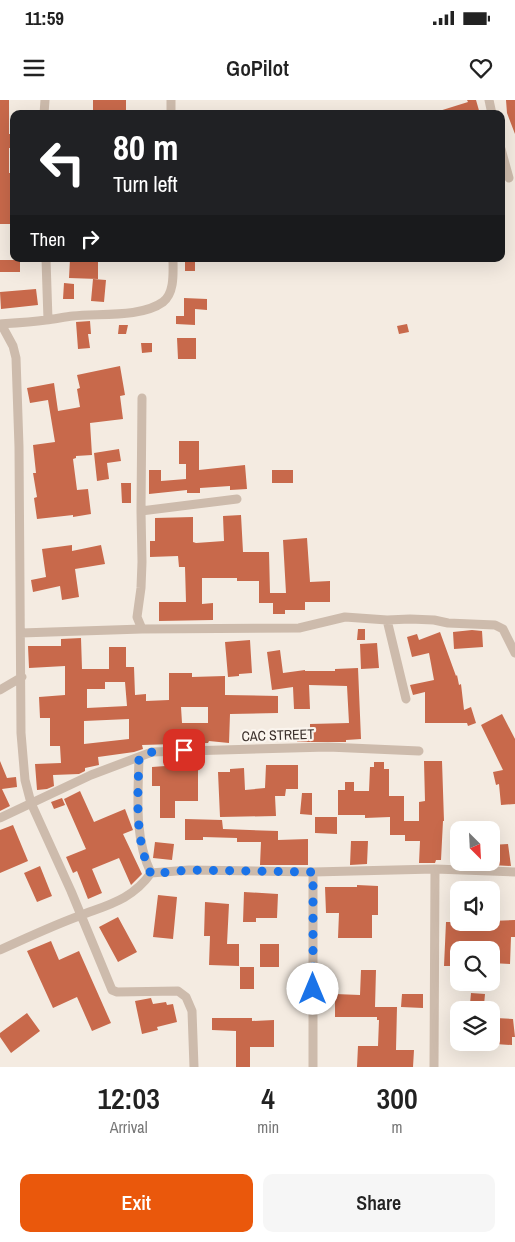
<!DOCTYPE html>
<html lang="en">
<head>
<meta charset="utf-8">
<style>
	:root { --surface:#fff; --page:#f6f6f6; --text:#222; --muted:#767676; --accent:#ea580c }
	body { margin:0; font-family:"Archivo Narrow",sans-serif; background:var(--page); color:var(--text); height:100vh; display:flex; flex-direction:column; font-size:19px; white-space:nowrap }
	* { box-sizing:border-box; margin:0 }
	p { font-size:16px; color:var(--muted) }
	.icon { flex:none; width:28px; height:28px; fill:none; stroke:currentColor; stroke-width:2; stroke-linecap:round; stroke-linejoin:round }
	.map { position:relative; height:967px; overflow:hidden }
	.panel { display:flex; flex-direction:column; background:var(--surface); flex:1 }
	.panel>* { flex:none }
	.banner { position:absolute; left:10px; top:10px; width:495px; height:152px; border-radius:10px; box-shadow:0 5px 20px #0002; background:#202124; color:#fff; overflow:hidden }
	.needle { width:32px; rotate:156deg }
	.controls { position:absolute; left:450px; top:721px; display:grid; gap:10px }
	.controls a { display:grid; place-items:center; width:50px; height:50px; border-radius:10px; background:var(--surface); box-shadow:0 5px 20px #0002; font-size:25px }
	.pin { position:absolute; display:grid; place-items:center; width:42px; height:42px; color:#fff; margin:-21px; border-radius:10px; box-shadow:0 2px 8px #0006 }
	.me { position:absolute; width:55px; margin:-28px; rotate:0deg; stroke-linejoin:round; filter:drop-shadow(0 0 4px #0008) }
	.turn { display:flex; align-items:center; gap:18px; height:105px; padding:0 20px; font-size:22px }
	.turn .icon { width:65px; height:65px; stroke-width:2.5 }
	.turn b { display:block; font-size:35px; line-height:42px }
	.then { display:flex; align-items:center; height:48px; padding:0 20px; background:#0003; gap:10px; font-size:19px }
	.eta { display:flex; justify-content:space-evenly; align-items:center; height:85px; text-align:center }
	.eta b { font-size:30px; font-weight:600; line-height:35px }
	.primary-button { display:flex; gap:10px; margin-top:auto; padding:10px 20px }
	.primary-button a { flex:1; height:58px; border-radius:10px; background:var(--accent); color:#fff; font-size:20px; font-weight:600; line-height:58px; text-align:center }
	.primary-button a+a { background:var(--page); color:var(--text) }
	.status { display:flex; justify-content:space-between; align-items:center; height:35px; padding:0 25px; background:var(--surface); direction:ltr }
	.status svg { height:14px; fill:currentColor }
	header { display:flex; justify-content:space-between; align-items:center; height:65px; padding:0 20px; background:var(--surface); font-size:22px; font-weight:600 }
	.map>svg:first-child { display:block }
</style>
</head>
<body>
<div class="status"><b>11:59</b><svg viewBox="0 0 49 12"><path d="M0 12V9h3v3zM5 12V6h3v6zM10 12V3h3v9zM15 12V0h3v12zM26 1h20v11H26zM47 4h2v5h-2z"/></svg></div>
<header><svg class="icon" aria-label="menu" viewBox="0 0 24 24"><path d="M4 6h16M4 12h16M4 18h16"/></svg>GoPilot<svg class="icon" aria-label="heart" viewBox="0 0 24 24"><path d="M12 20l-8-8c-3-5 5-10 8-4 3-6 11-1 8 4z"/></svg></header>
<div class="map">
<svg width="515" height="967" viewBox="0 0 515 967">
	<rect width="100%" height="100%" fill="#f4ebe1"/>
	<path fill="#c8694b" fill-rule="evenodd" d="M0,0H9V34H14V48H9V73H14V124H0Z
		M93,0H126V14H93Z
		M467,0H476L480,14H436V12L468,2Z
		M506,0H515V34L507,13Z
		M70,159H98V179L69,178Z
		M185,159H195V171H185Z
		M0,160H20V172H0Z
		M93,179L106,180L104,202L91,201Z
		M64,183L74,184V199H63Z
		M36,189L38,205L1,209L0,192Z
		M184,198L207,199V210L195,209V225L176,224V216H184Z
		M90,221L91,234H88L90,248L78,249L76,222Z
		M407,224L409,232L399,234L397,226Z
		M119,225H128L126,234H118Z
		M177,238H196V259H178Z
		M141,243H152V252L142,253Z
		M120,266L125,295L120,296L123,319L90,323L92,355L76,356V358L73,359L77,390L88,389L91,414L73,417V415L37,419L34,398L37,397L33,373H36L33,345L55,342L48,300L30,303L27,288L54,283L58,311L75,308L80,307L77,289L80,288L77,275Z
		M179,341H199V370L245,365L247,389L230,390V386L200,388V393H187V390L149,394V370H161V381L186,379V364H179Z
		M119,349L121,361L107,363L109,379L97,381L94,353Z
		M272,370H293V383H272Z
		M121,383H131V403H122Z
		M241,415L243,452H269L270,493H286L283,440L307,438L310,482L330,481V502H305V510H285V514H273V503H259V481H237V478H202V504L213,503V520L159,521V502H186L185,467H179L178,456L150,457V441H155V418L193,417V442L196,443L224,441L223,416Z
		M72,445V451L101,445L105,464L75,469L79,497L62,500L60,486L33,492L31,480L46,477L42,449Z
		M358,529H365V540H357Z
		M472,530L482,531L483,547L454,549L453,532Z
		M440,532L456,576L457,575L459,585L461,584L464,610L471,607L476,623L468,626L467,623H425V592L413,595L410,585L434,580L429,553L412,557L407,537L417,534L419,540Z
		M81,538L82,569H109V547H126V567H134L135,595L146,594V601L169,600V573H192V577L225,576V595L278,596V613L230,614L229,643L209,641L208,643L142,645L143,649L134,652L98,657L99,665L85,668V671L79,674L53,675L54,686L47,689L37,690L35,664L61,663L60,646H50V618H40L39,597L65,595V566L29,568L28,546H61V539ZM105,582H125L127,606L87,608V589H105ZM181,607H208V623H182ZM129,619V639L84,644V621Z
		M250,540L252,573L239,574V576L228,577L225,542Z
		M377,543L379,568L361,569L360,544Z
		M280,550L283,573L305,570V571H335V569L358,568L361,639L346,640V642H297L298,633L310,634V624L349,623L347,586L309,585L310,609H294L293,587L272,590L267,552Z
		M502,614L515,639V704L501,705L499,684L496,685L493,672L503,670L481,625Z
		M0,661L7,678L16,677L17,687L2,689L10,706L0,711Z
		M424,661H442L444,721H443L441,760H436L435,763H419L420,741H405V735H390V717L365,718V715H338V690H345V682H354V691H369L370,667H374V662H384V669H389V696H404V721H419V702L425,701Z
		M179,665H198V701H175V718H160V686H152V667Z
		M266,665H298V689H286L285,696H275L276,716L220,717L218,672H230V669L244,668L245,690L265,688Z
		M80,691L94,722L125,709L133,730L123,734L142,774L131,785L119,758L92,769L102,793L88,799L77,771L73,773L66,757L86,749L64,699Z
		M302,693H312V715L300,714Z
		M62,698L65,705L54,709L51,702Z
		M315,717H337V734L315,733Z
		M185,719L222,720L223,729L278,731V740L308,739V765H260L261,742H237V738L203,737V740H185Z
		M13,725L28,761L0,773V730Z
		M351,741H368L367,764L350,765Z
		M155,742L174,744L172,760L153,758Z
		M508,744L511,766L491,765V745Z
		M40,766L52,796L37,802L24,773Z
		M357,785L378,786V815H372V838H338L339,813H326L325,787H357Z
		M244,792L278,794L277,818H256V822H243Z
		M158,795L177,797L173,839L153,837Z
		M205,802L229,804L227,844H239V866L209,865L210,836H204Z
		M118,817L137,852L118,862L99,827Z
		M515,820V837H511L510,864L491,863V850H479V842L459,841V866H444L446,822H491V821Z
		M51,841L59,860L79,851L111,923L92,931L77,897L53,908L27,851Z
		M260,844H279V867H260Z
		M240,867H254V889H240Z
		M361,870H376L375,907H397L396,950H414L413,967H357L358,946H378L379,920H377V917H335V894L360,895Z
		M471,893L485,894L484,905L470,904Z
		M402,894H423V908L401,907Z
		M151,898L153,904L166,902L167,905L173,904L177,922L157,927L158,930L142,934L135,901Z
		M27,913L40,931L11,953L0,937V933Z
		M212,918H252V921L274,920V947H250V967H236V931L212,930Z
		M496,918L513,919L515,937H512V945L495,944Z"/>
	<g fill="none" stroke-linecap="round" stroke-linejoin="round">
		<path stroke="#cdbbac" stroke-width="9" d="M489,0L492,14
			M44,14L45,0
			M171,14V0
			M501,49L509,78
			M46,159L48,220
			M0,224C15,223 31,222 46,220C55,219 64,217 73,216C98,213 141,218 163,202C175,193 173,172 173,159
			M1,224L13,246L16,258L19,347L21,633L25,680L31,703L71,791L112,890L117,892L178,891L186,897L192,911L194,967
			M141,411L237,399
			M387,520L406,599
			M142,529L137,517L141,488L142,462L141,411L142,298
			M21,533L142,529L299,528L345,517L387,520L410,519L434,520L448,523L495,525L503,529L515,553
			M0,590L22,577
			M139,658C138,696 134,738 151,773
			M0,718L91,675L152,652L328,647L419,651
			M0,850C26,838 52,826 79,816C107,805 132,800 151,773L189,770L313,772L435,769L515,772
			M313,967V772
			M434,967L435,769"/>
	</g>
	<g fill="none" stroke-linecap="round" stroke-linejoin="round">
		<path stroke="#1a73e8" stroke-width="9" stroke-dasharray="0 16.2" d="M184,650L152,652L139,658C138,696 134,738 151,774L189,770L313,772V889"/>
	</g>
	<g text-anchor="middle" stroke-width="4.5" stroke-linejoin="round" paint-order="stroke">
		<g font-size="14" fill="#3b302b" stroke="#fbf5ee">
			<text transform="translate(278 635) rotate(-2)" y="5">CAC STREET</text>
		</g>
	</g>
</svg>
<div class="controls">
<a><svg class="needle" viewBox="-14 -14 28 28"><path d="M0-13l5 13h-10z" fill="#e53935"/><path d="M0 13l5-13h-10z" fill="#767676"/></svg></a>
<a><svg class="icon" aria-label="sound" viewBox="0 0 24 24"><path d="M4 9h4l5-4v14l-5-4H4zM17 9q2 3 0 6"/></svg></a>
<a><svg class="icon" aria-label="search" viewBox="0 0 24 24"><circle cx="10" cy="10" r="6"/><path d="M15 15l6 6"/></svg></a>
<a><svg class="icon" aria-label="layers" viewBox="0 0 24 24"><path d="M12 4l9 5-9 5-9-5zM3 14l9 5 9-5"/></svg></a>
</div>
<div class="pin" style="left:184px;top:650px;background:#d93025"><svg class="icon" aria-label="arrive" viewBox="0 0 24 24"><path d="M6 21V4h12l-3 4 3 4H6"/></svg></div>
<svg class="me" style="left:313px;top:889px" viewBox="-20 -20 40 40"><circle r="19" fill="#fff"/><path d="M0-13L10 11 0 6-10 11z" fill="#1a73e8"/></svg>
<div class="banner">
<div class="turn"><svg class="icon" aria-label="left" viewBox="0 0 24 24"><path d="M17 20v-9H6M10 6l-5 5 5 5"/></svg><div><b>80 m</b>Turn left</div></div>
<div class="then">Then<svg class="icon" aria-label="right" viewBox="0 0 24 24"><path d="M7 20v-9h11M14 6l5 5-5 5"/></svg></div>
</div>
</div>
<section class="panel">
<div class="eta">
<div><b>12:03</b><p>Arrival</p></div>
<div><b>4</b><p>min</p></div>
<div><b>300</b><p>m</p></div>
</div>
<div class="primary-button"><a>Exit</a><a>Share</a></div>
</section>
</body>
</html>
